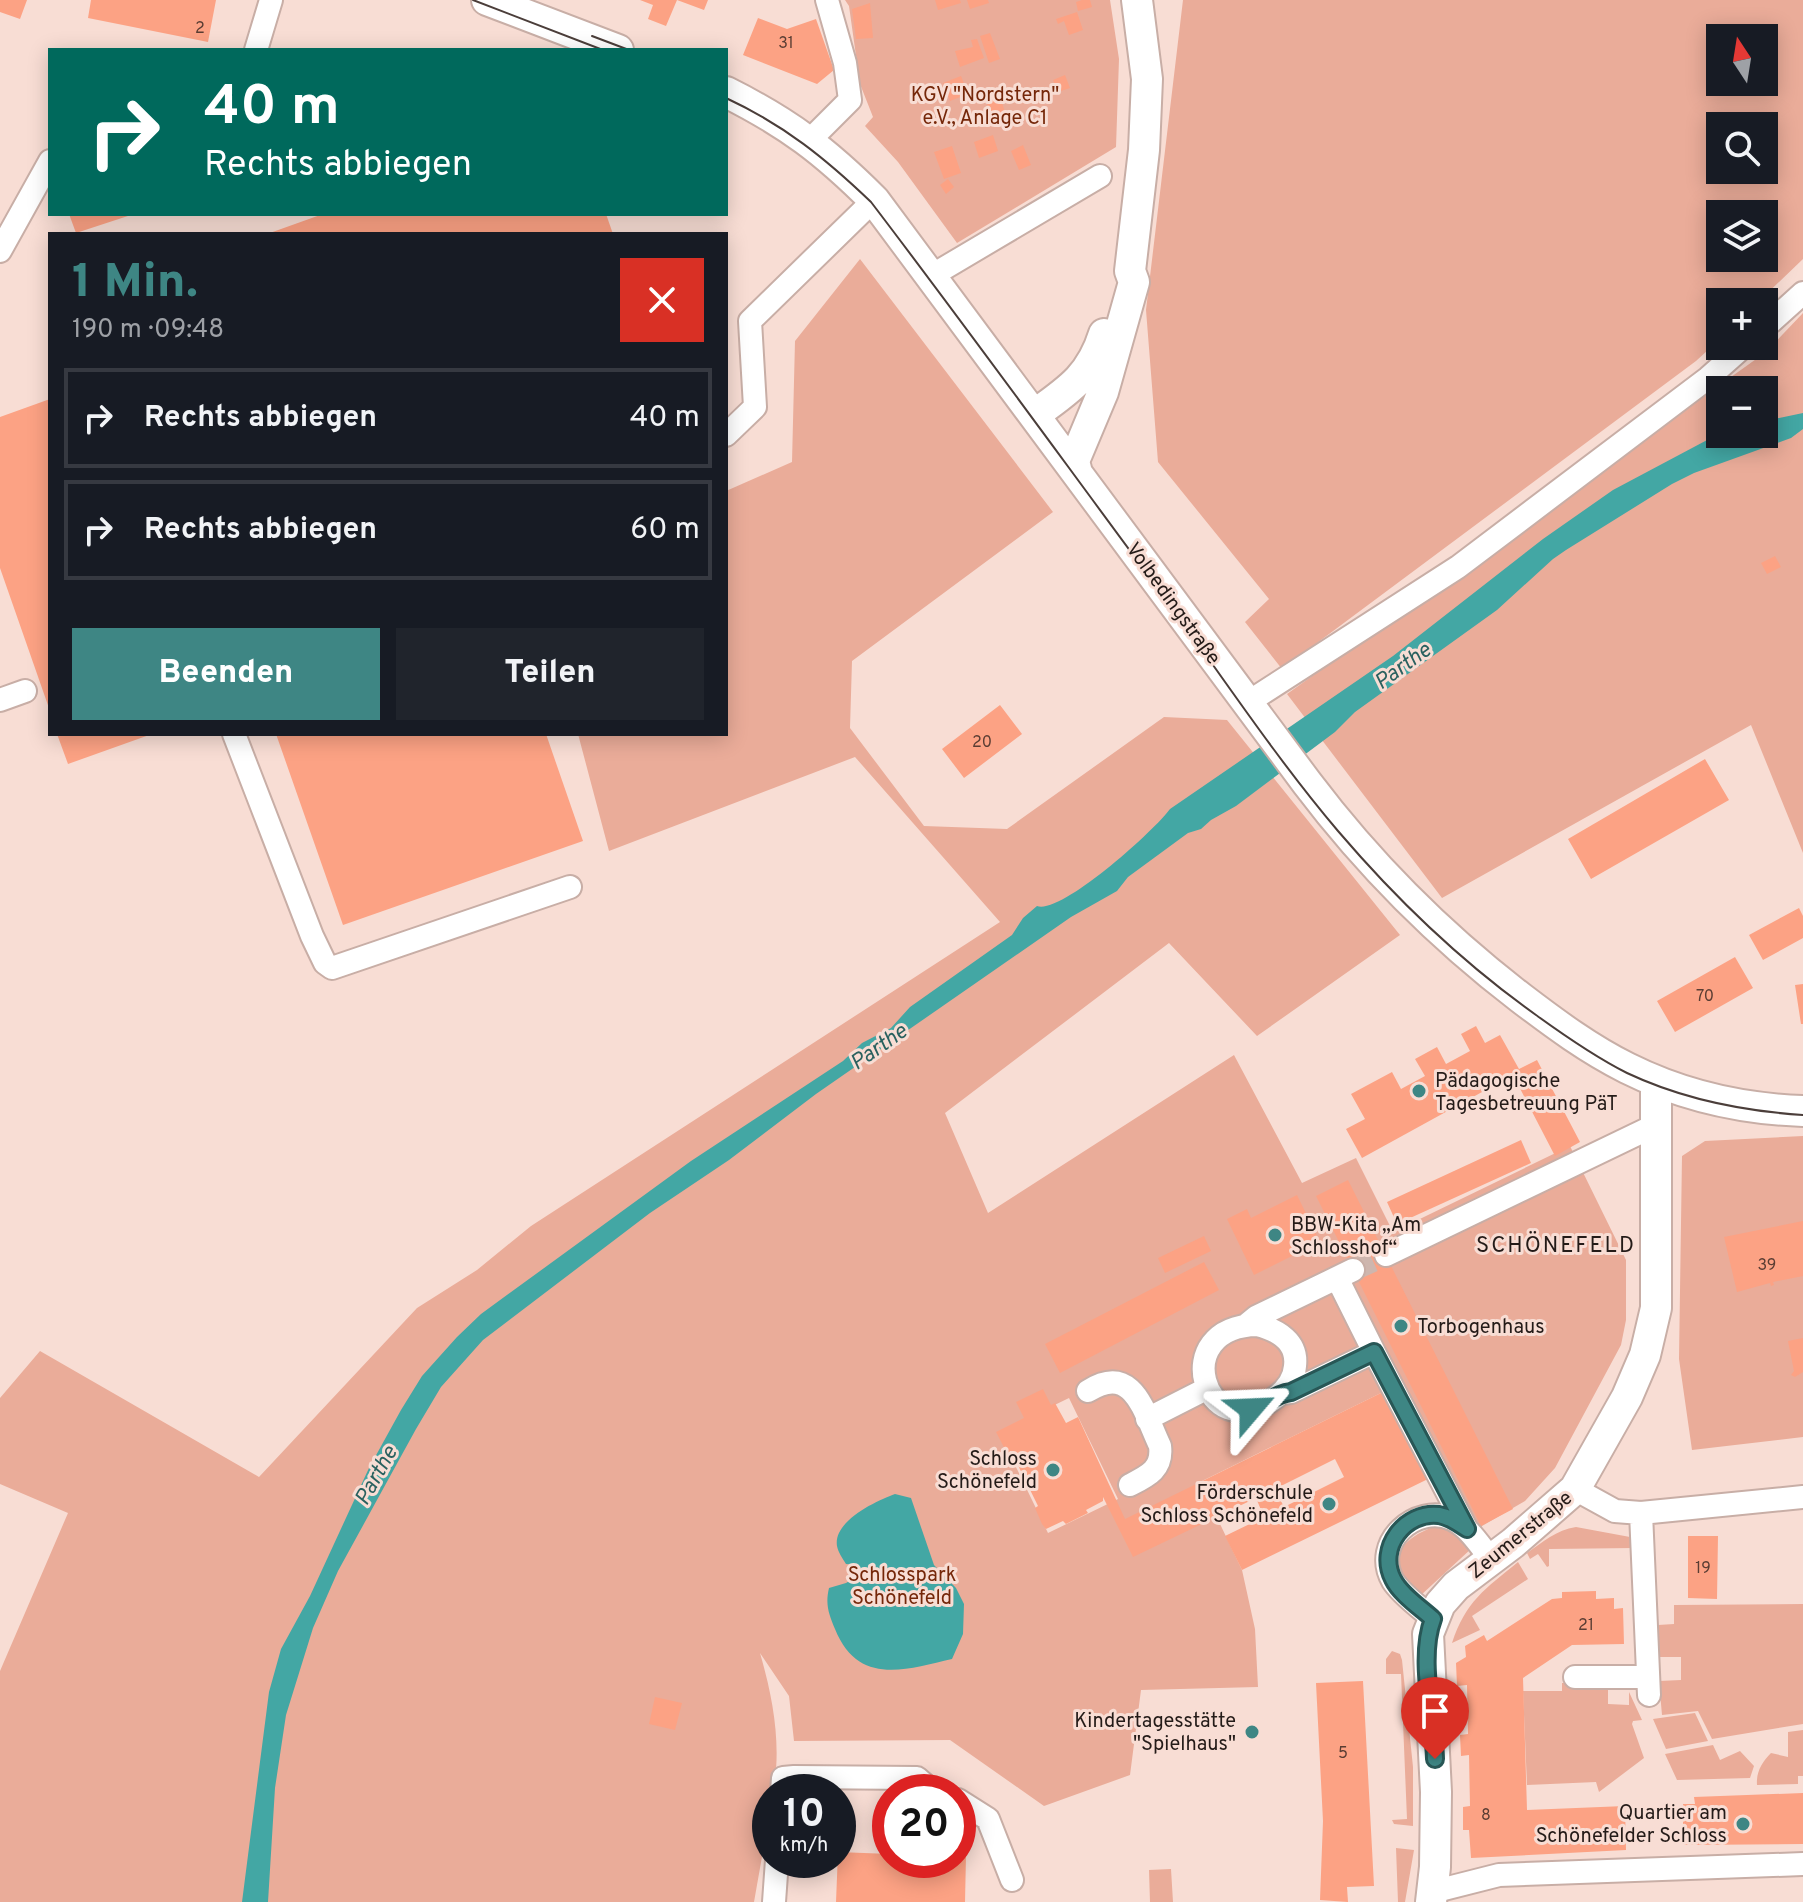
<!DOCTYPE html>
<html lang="de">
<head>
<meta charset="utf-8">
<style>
	:root { --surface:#171b24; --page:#20242c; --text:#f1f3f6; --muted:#9ea1a6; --line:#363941; --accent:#3e8684 }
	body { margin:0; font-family:Overpass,sans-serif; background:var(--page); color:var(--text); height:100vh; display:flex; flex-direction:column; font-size:30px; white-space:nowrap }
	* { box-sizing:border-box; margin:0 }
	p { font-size:26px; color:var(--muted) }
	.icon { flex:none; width:44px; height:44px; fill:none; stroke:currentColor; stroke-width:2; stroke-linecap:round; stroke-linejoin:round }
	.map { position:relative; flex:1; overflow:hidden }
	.sheet { position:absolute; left:48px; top:232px; width:680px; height:504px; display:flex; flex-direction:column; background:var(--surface); border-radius:0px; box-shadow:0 4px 20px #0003 }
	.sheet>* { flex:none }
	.guide { position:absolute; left:48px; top:48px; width:680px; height:168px; border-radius:0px; box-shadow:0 4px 20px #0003; background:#00695c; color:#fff; overflow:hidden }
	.needle { width:52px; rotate:348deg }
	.controls { position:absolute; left:1706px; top:24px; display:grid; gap:16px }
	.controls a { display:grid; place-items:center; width:72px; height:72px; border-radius:0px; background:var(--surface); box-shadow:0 4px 20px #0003; font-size:40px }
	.speed { position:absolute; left:752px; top:1774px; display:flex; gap:16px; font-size:40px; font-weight:700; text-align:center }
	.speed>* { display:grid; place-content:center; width:104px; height:104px; border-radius:50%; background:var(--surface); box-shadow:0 4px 20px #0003; line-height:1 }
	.speed small { font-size:20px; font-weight:400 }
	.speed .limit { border:12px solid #d22; background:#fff; color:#111 }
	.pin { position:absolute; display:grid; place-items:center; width:68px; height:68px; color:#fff; margin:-82px -34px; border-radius:50% 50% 50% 0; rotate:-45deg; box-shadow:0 0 8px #0007 }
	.pin .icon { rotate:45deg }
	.me { position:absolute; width:88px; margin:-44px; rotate:64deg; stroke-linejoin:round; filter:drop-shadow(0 0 6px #0008) }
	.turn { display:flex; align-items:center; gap:28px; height:168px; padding:0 24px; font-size:36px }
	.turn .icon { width:104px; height:104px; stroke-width:2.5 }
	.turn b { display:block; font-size:56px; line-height:68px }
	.round { display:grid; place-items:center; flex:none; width:84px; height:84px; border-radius:0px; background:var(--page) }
	.headline { display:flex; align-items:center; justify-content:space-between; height:136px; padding:0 24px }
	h1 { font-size:48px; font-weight:800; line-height:60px; color:var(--accent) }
	.primary-button { display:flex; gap:16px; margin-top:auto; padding:16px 24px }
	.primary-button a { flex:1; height:92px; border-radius:0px; background:var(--accent); color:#fff; font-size:32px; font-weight:800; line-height:92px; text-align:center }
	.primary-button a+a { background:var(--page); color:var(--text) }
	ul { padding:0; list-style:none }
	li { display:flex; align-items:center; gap:24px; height:100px; margin:0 16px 12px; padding:0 8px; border:4px solid var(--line); border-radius:0px }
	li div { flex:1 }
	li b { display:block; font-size:30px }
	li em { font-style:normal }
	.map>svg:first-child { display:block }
</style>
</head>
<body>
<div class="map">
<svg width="1803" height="1902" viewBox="0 0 1803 1902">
	<rect width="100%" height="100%" fill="#f8ddd4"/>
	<path fill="#eaac99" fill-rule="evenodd" d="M845,0H1110L1119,59L1116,147L957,243L898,162L865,126L873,117L860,84L849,6Z
		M1183,0H1803V259L1758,302H1720V339L1696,361L1282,669L1245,622L1269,599L1158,462L1146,310ZM1720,38H1764V82H1720ZM1720,126H1764V170H1720ZM1720,214H1764V258H1720Z
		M860,259L1053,512L852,661L850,728L924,826L1007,829L1164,717L1227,720L1400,935L1257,1036L1169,943L945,1113L988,1213L1234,1055L1302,1183L1356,1158L1393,1232L1570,1146L1626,1260V1320L1621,1345L1555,1468L1525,1501L1482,1526L1472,1548L1420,1596C1414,1590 1406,1585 1402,1578C1385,1550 1417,1531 1440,1525L1470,1546L1385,1391L1200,1482L1242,1570L1255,1629L1258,1687L1141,1690L1130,1775L1044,1806L950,1740L794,1741L789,1696L760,1653C773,1698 782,1746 773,1792H770V1811L754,1902H0V1671L68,1513L0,1484V1398L40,1351L259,1477L417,1308L477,1270L531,1226L1000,922L855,757L609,851L578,734H726V491L792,462L795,341ZM1069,1398L1118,1499L1048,1533L999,1432Z
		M1803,313V853L1751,725L1442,898L1287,694L1766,352ZM1720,390H1764V434H1720Z
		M1803,1136V1437L1692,1450L1679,1359L1682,1156L1705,1141Z
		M1576,1527L1630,1537L1634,1548L1549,1549V1566L1547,1567L1538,1554L1530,1559L1527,1553C1543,1542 1556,1530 1576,1527Z
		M1518,1562L1528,1579L1472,1616L1480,1630L1452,1643C1466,1601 1485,1589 1518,1562Z
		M1803,1604V1724L1712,1739L1698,1711L1662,1715L1659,1681L1681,1680V1657H1658V1625L1674,1624V1605Z
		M1392,1651L1400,1654L1402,1660L1413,1767V1826L1394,1824L1392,1820L1407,1819L1401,1674H1386V1659Z
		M1608,1682V1704L1629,1705V1692L1642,1720L1633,1721L1632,1724L1644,1758L1599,1792L1596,1782L1527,1785L1523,1691H1562V1683Z
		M1695,1713L1708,1741L1666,1749L1653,1719Z
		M1803,1730V1776H1798V1784L1757,1785C1756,1772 1762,1762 1771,1753L1788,1757V1732Z
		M1713,1745L1720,1760L1740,1751L1754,1766L1750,1778L1677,1780L1665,1754Z
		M1396,1848L1414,1850L1405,1902H1398Z
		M1171,1869L1173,1902H1150L1149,1870Z"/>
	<path fill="#43a7a4" d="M1803,413V429L1791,438L1694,473L1672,484L1566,550L1553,559L1497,610L1355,712L1335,732L1236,806L1211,820L1201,829L1188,833L1128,877L1117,891L1071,917L816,1094L729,1160L650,1213L483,1340L441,1387L416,1429L338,1571L313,1628L286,1715L275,1788L268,1902H242L269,1692L281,1649L310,1596L369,1468L401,1410L422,1376L457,1337L481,1314L691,1161L843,1061L862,1043L891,1028L910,1007L1012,935L1023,918L1037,906C1061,915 1154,831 1170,809L1393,656L1543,539L1613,490L1709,439L1723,434H1764V421Z
		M895,1494L911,1498L934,1565L956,1588L964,1604L963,1634L952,1659C905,1670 858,1686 835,1629C829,1614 825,1605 829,1588L846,1583L858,1576L856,1565L846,1564C843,1559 838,1552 837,1546C833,1521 876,1501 895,1494Z"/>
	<path fill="#fca284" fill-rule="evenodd" d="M0,0H27L20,19L0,12Z
		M91,0H216L208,42L88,18Z
		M640,0H677L666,26L648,19L653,5Z
		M677,0H708L704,10Z
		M935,0H960L961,3L938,10Z
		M967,0H988L989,3L970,9Z
		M1082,0H1090L1092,7L1078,11L1076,2Z
		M870,3L873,38L856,39L852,9Z
		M1077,12L1083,30L1069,35L1064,21L1058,24L1056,19Z
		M758,18L787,29L816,19L834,70L817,84L743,55Z
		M990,33L1000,59L989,63L980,36Z
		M977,39L984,58L960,67L955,51L973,47L971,40Z
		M1065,75L1070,88L1058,92L1053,80Z
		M961,76L968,94L950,101L943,83Z
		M1000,97L1007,118L993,122L986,101Z
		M993,135L998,151L979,158L974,142Z
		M1023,145L1031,165L1019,170L1011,151Z
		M952,146L961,173L944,179L934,152Z
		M948,179L954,187L946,194L940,185Z
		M69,214H131V215L76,233Z
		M323,214H606L613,234H267Z
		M50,399V711L0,568V417Z
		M1775,556L1781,567L1767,574L1761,563Z
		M1000,705L1022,734L964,778L942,749Z
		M57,734H152L68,764Z
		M276,734H546L583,841L343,925Z
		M1705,759L1729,800L1591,879L1568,839Z
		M1799,908L1803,916V938L1763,960L1749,935Z
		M1735,957L1753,988L1675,1032L1657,1001Z
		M1803,984V1024H1801L1795,985Z
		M1476,1026L1485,1043L1500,1035L1519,1069L1537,1060L1580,1142L1555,1156L1513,1075L1362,1158L1346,1129L1365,1119L1351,1094L1392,1072L1401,1089L1425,1076L1415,1059L1437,1047L1446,1064L1470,1051L1461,1034Z
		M1521,1140L1531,1163L1397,1224L1387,1202Z
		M1348,1180L1513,1509L1481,1526L1316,1196Z
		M1297,1195L1320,1242L1254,1275L1227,1219L1247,1209L1251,1218Z
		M1803,1221V1276L1773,1282L1774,1285L1771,1286L1770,1283L1737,1292L1724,1237Z
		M1204,1236L1211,1251L1165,1273L1158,1258Z
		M1204,1262L1219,1290L1060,1373L1045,1344Z
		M1803,1338V1372L1795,1377L1791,1375L1794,1371L1788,1341Z
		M1043,1389L1051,1405L1055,1403L1066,1423L1078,1417L1125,1519L1385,1391L1428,1479L1242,1570L1225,1536L1264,1517L1256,1498L1133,1557L1103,1497V1501L1086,1510L1088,1513L1066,1524L1063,1521L1046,1529L1042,1524L1035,1508L1038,1506L1011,1451L1007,1453L996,1432L1024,1418L1016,1402ZM1335,1459L1344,1477L1284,1507L1275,1489Z
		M1688,1536H1718L1717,1599L1688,1598Z
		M1596,1591V1599L1614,1598V1609L1623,1608L1624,1644L1572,1645L1523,1678L1527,1810L1625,1806L1626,1850L1471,1858L1469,1830H1463V1807L1470,1806L1469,1755L1461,1756L1460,1735L1468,1734L1467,1685L1457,1686L1456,1663L1466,1657L1465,1646L1484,1635L1487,1641L1552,1599L1562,1598V1592Z
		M1363,1681L1374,1886L1347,1887L1348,1902L1320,1900L1323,1821L1316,1683Z
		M655,1697L682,1703L675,1730L649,1724Z
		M1803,1793V1844L1683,1845V1804H1695L1694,1797Z
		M838,1852L890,1854V1860H958V1856H966L965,1902H836Z"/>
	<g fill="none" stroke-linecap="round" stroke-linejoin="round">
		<path stroke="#ceb6ae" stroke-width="22" stroke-dasharray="22 11" stroke-linecap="butt" d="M1353,1270L1386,1255"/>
		<defs>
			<path id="minor" d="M256,50L271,0
				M810,140L850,100L845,63L827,0
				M0,251L50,161
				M931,276L1100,176
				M1764,328L1803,293
				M726,435L755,407L750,321L874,200
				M0,700L25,691
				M1247,703L1458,567L1708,378L1744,346
				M234,734L312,936L325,963L332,968L570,887
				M1386,1255L1658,1124
				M1257,1325C1278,1330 1298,1342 1295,1366C1294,1381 1284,1392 1272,1400C1204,1447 1167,1327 1257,1325Z
				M1245,1326L1256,1317L1353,1270
				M1374,1352L1466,1528
				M1088,1391C1134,1362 1144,1413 1160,1446C1163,1469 1148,1476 1130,1485
				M1282,1393L1291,1392L1374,1352L1337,1278
				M1147,1419L1206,1389
				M1575,1489L1615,1511L1641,1513L1803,1497
				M1641,1513L1649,1695
				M1433,1619C1421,1608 1402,1595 1393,1581C1371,1543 1416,1503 1452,1519C1469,1527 1480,1546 1491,1559
				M1575,1677H1647
				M782,1792L783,1778L794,1777L917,1778L933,1792
				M958,1800L988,1819L1012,1880
				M1432,1892L1499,1875L1803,1864
				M774,1902L777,1860"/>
			<path id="major" d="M487,0L618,50
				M726,92C788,123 825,151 874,200L1307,783C1369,865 1440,936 1521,998C1555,1024 1589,1049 1627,1068C1681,1095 1743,1109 1803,1111
				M1034,415C1069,390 1091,376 1104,334
				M1077,473L1074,461L1103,392L1134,282L1130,271L1144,150L1147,79L1137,0
				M1431,1902L1435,1867L1436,1792L1428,1634L1440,1604L1456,1586L1513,1543L1575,1489L1627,1397L1645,1355L1656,1308V1081"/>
		</defs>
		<use href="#minor" stroke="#c8aea6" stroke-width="26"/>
		<use href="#major" stroke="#c8aea6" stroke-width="34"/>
		<use href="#minor" stroke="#fff" stroke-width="22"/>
		<use href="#major" stroke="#fff" stroke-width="30"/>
		<path stroke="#4b3e3a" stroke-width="2" d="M473,0L603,50
			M592,36L629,50
			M726,98C784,125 825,158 871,202C971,333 1067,466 1165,598C1222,676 1276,758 1338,831C1396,899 1463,963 1536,1015C1565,1036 1595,1057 1627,1073C1682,1099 1742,1111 1803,1115"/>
	</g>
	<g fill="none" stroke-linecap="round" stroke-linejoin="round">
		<defs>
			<path id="route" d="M1251,1409C1265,1405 1277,1393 1291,1392L1374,1352L1467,1529C1458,1523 1450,1517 1439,1515C1405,1511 1377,1548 1393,1579C1400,1594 1421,1608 1433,1619C1418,1658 1434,1717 1435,1759"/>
		</defs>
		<use href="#route" stroke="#285756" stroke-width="20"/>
		<use href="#route" stroke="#3e8684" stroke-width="14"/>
	</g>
	<g fill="#3e8684" stroke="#f8ddd4" stroke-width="3">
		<circle cx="1419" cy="1091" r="8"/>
		<circle cx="1275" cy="1235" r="8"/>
		<circle cx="1401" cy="1326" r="8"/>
		<circle cx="1053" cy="1470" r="8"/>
		<circle cx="1329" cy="1504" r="8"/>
		<circle cx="1252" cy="1732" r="8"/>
		<circle cx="1743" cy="1824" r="8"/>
	</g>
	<g text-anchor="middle" stroke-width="6" stroke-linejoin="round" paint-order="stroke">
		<g font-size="16" fill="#5a3d33">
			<text x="200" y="33">2</text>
			<text x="786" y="48">31</text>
			<text x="982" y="747">20</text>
			<text x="1705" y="1001">70</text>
			<text x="1767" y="1270">39</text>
			<text x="1703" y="1573">19</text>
			<text x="1586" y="1630">21</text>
			<text x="1343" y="1758">5</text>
			<text x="1486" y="1820">8</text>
		</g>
		<g font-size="20" fill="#752709" stroke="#f8ddd4">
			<text x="985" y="101">KGV "Nordstern"<tspan x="985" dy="23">e.V., Anlage C1</tspan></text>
			<text x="902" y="1581">Schlosspark<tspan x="902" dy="23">Schönefeld</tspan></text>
		</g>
		<g font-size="20" fill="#241b18" stroke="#f8ddd4">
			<text transform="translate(1174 603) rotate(54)" y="7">Volbedingstraße</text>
			<text transform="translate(1520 1534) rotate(-39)" y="7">Zeumerstraße</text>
		</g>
		<g font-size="20" fill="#241b18" stroke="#f8ddd4" text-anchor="end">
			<text x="1435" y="1087" text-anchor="start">Pädagogische<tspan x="1435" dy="23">Tagesbetreuung PäT</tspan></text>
			<text x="1291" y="1231" text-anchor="start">BBW-Kita „Am<tspan x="1291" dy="23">Schlosshof“</tspan></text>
			<text x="1417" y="1333" text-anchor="start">Torbogenhaus</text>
			<text x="1037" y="1465">Schloss<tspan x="1037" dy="23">Schönefeld</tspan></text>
			<text x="1313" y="1499">Förderschule<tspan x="1313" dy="23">Schloss Schönefeld</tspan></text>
			<text x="1236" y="1727">Kindertagesstätte<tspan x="1236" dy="23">"Spielhaus"</tspan></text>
			<text x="1727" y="1819">Quartier am<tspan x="1727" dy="23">Schönefelder Schloss</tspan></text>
		</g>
		<g font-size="22" font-style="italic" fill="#2a615f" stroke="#f8ddd4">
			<text transform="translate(1402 665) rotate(-36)" y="8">Parthe</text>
			<text transform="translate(878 1046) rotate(-35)" y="8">Parthe</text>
			<text transform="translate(375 1475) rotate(-61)" y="8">Parthe</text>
		</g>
		<g font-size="22" letter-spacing="2" fill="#241b18" stroke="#f8ddd4">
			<text x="1556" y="1252">SCHÖNEFELD</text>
		</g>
	</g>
</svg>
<div class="controls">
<a><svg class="needle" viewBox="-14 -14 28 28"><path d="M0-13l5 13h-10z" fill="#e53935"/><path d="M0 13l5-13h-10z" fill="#9ea1a6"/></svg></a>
<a><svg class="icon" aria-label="search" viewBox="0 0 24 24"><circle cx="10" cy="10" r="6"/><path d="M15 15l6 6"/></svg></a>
<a><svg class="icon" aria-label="layers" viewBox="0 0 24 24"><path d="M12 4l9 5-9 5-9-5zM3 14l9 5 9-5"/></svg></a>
<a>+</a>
<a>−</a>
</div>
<div class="speed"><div>10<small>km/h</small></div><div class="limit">20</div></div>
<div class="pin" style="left:1435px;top:1759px;background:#d93025"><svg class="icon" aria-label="arrive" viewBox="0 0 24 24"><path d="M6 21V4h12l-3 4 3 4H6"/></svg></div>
<svg class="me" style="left:1251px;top:1409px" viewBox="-20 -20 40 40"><path d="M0-17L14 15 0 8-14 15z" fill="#3e8684" stroke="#fff" stroke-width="4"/></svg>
<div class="guide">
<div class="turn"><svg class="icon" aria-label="right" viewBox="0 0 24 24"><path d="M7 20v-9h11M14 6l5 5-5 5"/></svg><div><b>40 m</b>Rechts abbiegen</div></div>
</div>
<section class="sheet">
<div class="headline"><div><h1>1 Min.</h1><p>190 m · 09:48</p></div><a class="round" style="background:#d93025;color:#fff"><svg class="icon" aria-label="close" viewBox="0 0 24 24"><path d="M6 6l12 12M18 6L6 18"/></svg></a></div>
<ul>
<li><svg class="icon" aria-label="right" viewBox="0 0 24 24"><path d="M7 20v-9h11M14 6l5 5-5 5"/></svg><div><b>Rechts abbiegen</b></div><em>40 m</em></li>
<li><svg class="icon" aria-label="right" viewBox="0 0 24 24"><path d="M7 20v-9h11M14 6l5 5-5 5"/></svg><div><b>Rechts abbiegen</b></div><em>60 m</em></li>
</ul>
<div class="primary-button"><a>Beenden</a><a>Teilen</a></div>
</section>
</div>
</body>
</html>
